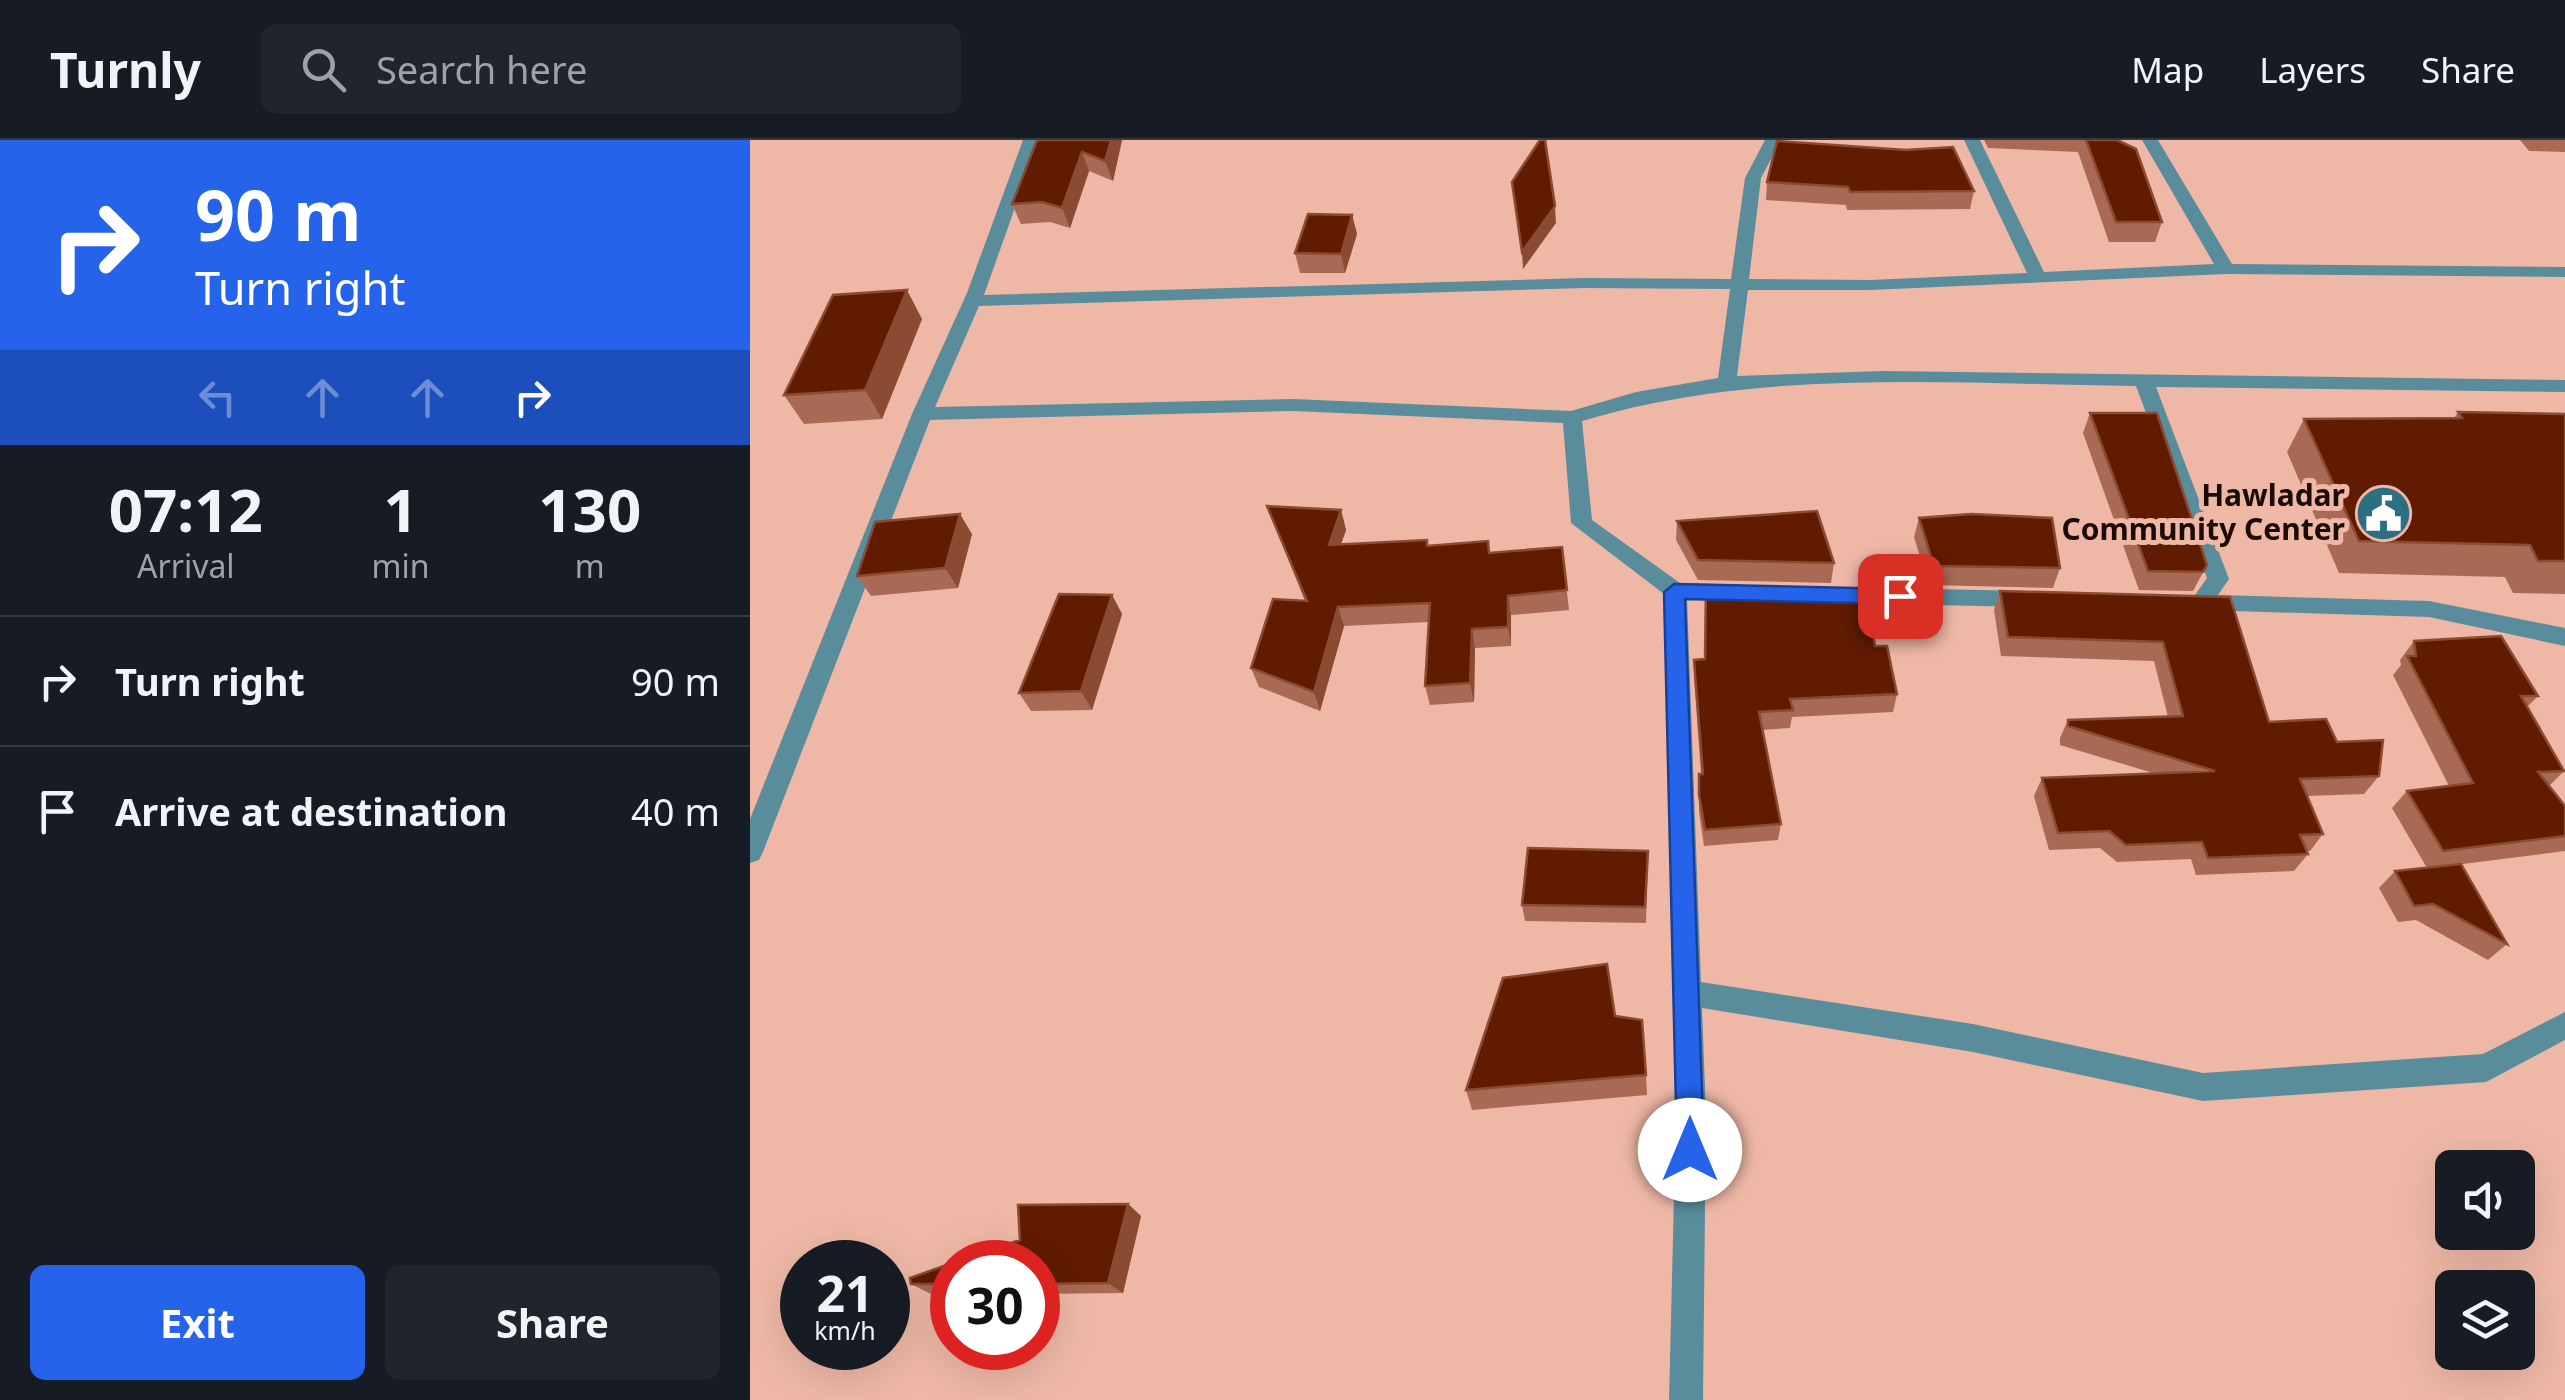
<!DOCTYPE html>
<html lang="en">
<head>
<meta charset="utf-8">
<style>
	:root { --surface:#171b24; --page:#20242c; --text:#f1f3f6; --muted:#9ea1a6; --line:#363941; --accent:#2563eb }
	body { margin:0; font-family:"Noto Sans",sans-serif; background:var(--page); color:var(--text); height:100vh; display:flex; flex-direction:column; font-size:38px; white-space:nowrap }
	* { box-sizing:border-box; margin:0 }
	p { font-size:32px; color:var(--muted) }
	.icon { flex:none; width:55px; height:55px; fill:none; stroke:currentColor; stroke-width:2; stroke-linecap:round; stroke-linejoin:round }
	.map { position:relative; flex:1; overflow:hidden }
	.side { display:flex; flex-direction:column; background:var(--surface); width:750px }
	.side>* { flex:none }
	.hud { background:#2563eb; color:#fff; overflow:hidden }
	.controls { position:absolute; left:1685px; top:1010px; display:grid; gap:20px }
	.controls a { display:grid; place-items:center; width:100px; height:100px; border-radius:15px; background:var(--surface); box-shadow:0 10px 40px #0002; font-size:50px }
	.speed { position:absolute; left:30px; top:1100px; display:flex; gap:20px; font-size:50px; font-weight:700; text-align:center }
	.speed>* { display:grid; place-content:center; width:130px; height:130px; border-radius:50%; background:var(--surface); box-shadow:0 10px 40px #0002; line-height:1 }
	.speed small { font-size:25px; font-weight:400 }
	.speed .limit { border:15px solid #d22; background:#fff; color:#111 }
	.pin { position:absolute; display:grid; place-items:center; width:85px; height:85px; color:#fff; margin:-42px; border-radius:20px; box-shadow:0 5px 15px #0006 }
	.me { position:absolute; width:110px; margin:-55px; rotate:0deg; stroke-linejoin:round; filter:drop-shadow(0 0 8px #0008) }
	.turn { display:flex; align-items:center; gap:35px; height:210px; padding:0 30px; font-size:45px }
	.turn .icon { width:130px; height:130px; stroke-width:2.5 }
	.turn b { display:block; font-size:70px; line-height:85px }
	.lanes { display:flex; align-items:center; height:95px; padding:0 30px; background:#0003; justify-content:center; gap:50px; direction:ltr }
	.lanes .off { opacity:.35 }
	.eta { display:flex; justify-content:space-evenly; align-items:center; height:170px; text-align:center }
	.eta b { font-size:60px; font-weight:700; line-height:70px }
	.cta { display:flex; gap:20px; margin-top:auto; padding:20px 30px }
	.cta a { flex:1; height:115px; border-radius:15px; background:var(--accent); color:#fff; font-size:40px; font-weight:700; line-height:115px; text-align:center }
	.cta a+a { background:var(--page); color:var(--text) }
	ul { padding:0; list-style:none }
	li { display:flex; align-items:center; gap:30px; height:130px; padding:0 30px; border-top:2px solid var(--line) }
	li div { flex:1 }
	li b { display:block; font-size:38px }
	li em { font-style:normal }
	header { display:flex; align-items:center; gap:60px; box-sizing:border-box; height:140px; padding:0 50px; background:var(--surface); border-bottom:2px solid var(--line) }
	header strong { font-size:48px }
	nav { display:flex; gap:55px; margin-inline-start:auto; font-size:35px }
	.search { width:700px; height:90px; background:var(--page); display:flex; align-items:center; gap:25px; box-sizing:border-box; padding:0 35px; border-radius:15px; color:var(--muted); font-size:38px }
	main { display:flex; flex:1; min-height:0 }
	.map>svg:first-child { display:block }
</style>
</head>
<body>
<header>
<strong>Turnly</strong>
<div class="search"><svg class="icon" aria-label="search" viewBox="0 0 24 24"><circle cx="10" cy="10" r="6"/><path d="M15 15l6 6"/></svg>Search here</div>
<nav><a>Map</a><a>Layers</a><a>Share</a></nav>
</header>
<main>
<section class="side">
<div class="hud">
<div class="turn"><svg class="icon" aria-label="right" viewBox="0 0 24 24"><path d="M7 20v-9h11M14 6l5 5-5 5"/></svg><div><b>90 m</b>Turn right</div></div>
<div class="lanes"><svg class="icon off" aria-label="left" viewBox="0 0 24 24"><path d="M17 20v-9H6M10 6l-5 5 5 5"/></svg><svg class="icon off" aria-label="ahead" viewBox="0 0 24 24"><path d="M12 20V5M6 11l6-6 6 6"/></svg><svg class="icon off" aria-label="ahead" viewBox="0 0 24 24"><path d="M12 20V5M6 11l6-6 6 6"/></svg><svg class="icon" aria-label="right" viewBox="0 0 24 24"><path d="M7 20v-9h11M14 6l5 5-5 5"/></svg></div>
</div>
<div class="eta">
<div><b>07:12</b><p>Arrival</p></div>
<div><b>1</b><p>min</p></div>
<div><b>130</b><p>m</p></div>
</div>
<ul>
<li><svg class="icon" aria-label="right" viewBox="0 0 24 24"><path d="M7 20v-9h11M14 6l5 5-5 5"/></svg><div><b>Turn right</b></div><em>90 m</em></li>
<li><svg class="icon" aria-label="arrive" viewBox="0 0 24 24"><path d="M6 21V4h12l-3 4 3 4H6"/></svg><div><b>Arrive at destination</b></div><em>40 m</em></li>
</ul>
<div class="cta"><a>Exit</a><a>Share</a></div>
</section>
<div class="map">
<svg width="1815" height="1260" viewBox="0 0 1815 1260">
	<rect width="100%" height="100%" fill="#efb8a6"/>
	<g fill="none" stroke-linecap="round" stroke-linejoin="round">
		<path fill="#5a8d9c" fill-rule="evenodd" d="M273,0H289L234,155L834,138L981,139L995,38L1015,0H1031L1011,38L999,139L1120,140L1277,133L1214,0H1230L1294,132L1464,124L1392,0H1408L1482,124L1815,127V137L1476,134L1120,150H998L987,236L1133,231L1815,240V252L1406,247L1479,439L1468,455L1679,461L1815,488V506L1679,477L1421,469L1418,463L1421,457L1445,455L1457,438L1386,246C1202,244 1011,227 832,281L842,380L930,443L990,445L1001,453L990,461L937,459L951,842L1223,884L1453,933L1733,914L1815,872V900L1736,942L1453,961L1223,912L952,868L956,974L953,1260H919L926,974L914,454L821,383L813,283L543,271L180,280L13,712L9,720L0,723V679L162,274L217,153ZM834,148L980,149L968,238L886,252L821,271L543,259L185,267L229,166Z
			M1085,447L1279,451L1290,459L1279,467L1085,463L1074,455Z"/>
	</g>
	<path fill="#a86a54" d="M287,0H372L363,41L339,31L320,88L300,82L271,84L262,64Z
		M1234,0H1367L1412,82L1405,102H1359L1328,12L1238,8Z
		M1770,0H1815V12L1779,11Z
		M1017,42L1224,51L1220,69L1097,70L1096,65L1016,60Z
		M602,75L607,94L595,133H550L545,113Z
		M172,179L132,279L54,284L34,255Z
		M1708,272L1815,274V454L1763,453L1755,437L1589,433L1537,312L1554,279L1704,278Z
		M1340,273L1457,425L1443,451L1389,450L1333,293Z
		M517,366L591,370L596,390L591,404L678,406L740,413L812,407L819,470L761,475V506L725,508L724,562L680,565L675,546L679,482L594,486L570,571L509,547L501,528L555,461Z
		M1169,378L1310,428L1303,448L1179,445L1164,397Z
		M927,381L1084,423L1081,443L948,440L926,400Z
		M222,394L208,448L121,456L107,436Z
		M1250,451L1480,457L1519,582L1587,602L1629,636L1614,654L1557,656L1573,694L1560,711H1557L1558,714L1544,731L1446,735L1441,719L1367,722L1350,708L1299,710L1284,656L1292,638L1403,633L1310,605V598L1318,580L1418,577L1404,521L1251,516L1244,470Z
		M362,455L372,474L342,570L281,571L269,553Z
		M1664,501L1788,556L1777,567L1814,631L1799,646L1815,666V711L1697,726L1757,804L1738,820L1666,780L1648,782L1629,748L1645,731L1677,728L1642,668L1657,651L1699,646L1643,535L1651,525L1650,520Z
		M1125,506L1147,554L1143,572L1042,577L1040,588L1012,590L1031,684L1028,700L954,706L949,672V634H951L944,538V520Z
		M898,711L896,783L775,781L772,765Z
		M896,935L897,955L722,970L716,950Z
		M378,1064L391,1076L373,1153L288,1154V1122L270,1100Z
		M202,1123V1154H181L161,1144Z"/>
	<path fill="#8b4a32" d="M361,0H372L363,41L355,21Z
		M332,12L339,31L320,88L312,68Z
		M805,66L806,83L773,129L772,112Z
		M602,75L607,94L595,133L591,114Z
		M157,150L172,179L132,279L115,250Z
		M591,370L596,390L584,424L579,405Z
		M210,374L222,394L208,448L195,428Z
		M362,455L372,474L342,570L331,551Z
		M758,456L761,475V506L758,487Z
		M588,467L594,486L570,571L564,552Z
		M722,489L725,508L724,562L720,543Z
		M378,1064L391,1076L373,1153L358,1143Z"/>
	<path fill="#601b01" stroke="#8b4a32" stroke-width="2.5" d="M287,0H361L355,21L332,12L312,68L292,62L262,64Z
		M790,0H795L805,66L772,112L762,42Z
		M1336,0H1367L1386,9L1412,82H1366Z
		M1027,1L1156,10L1203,7L1224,51L1100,52L1098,47L1017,42Z
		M558,74L602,75L591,114L545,113Z
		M157,150L115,250L34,255L83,155Z
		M1708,272L1815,274V421H1788L1780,405L1609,401L1554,279L1712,278Z
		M1340,273H1407L1457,425L1453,432L1398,431Z
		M517,366L591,370L579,405L677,400V406L738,401L739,413L812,407L817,450L758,456V487L722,489L720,543L675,546L680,463L588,467L564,552L501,528L523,459L557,461Z
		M1067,371L1084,423L948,420L927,381Z
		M210,374L195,428L107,436L125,382Z
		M1221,374L1302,378L1310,428L1184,426L1169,378Z
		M956,445L1116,451L1125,506H1137L1147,554L1040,559L1043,570L1009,572L1031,684L955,690L949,655V634H953L944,520L955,519Z
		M1250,451L1480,457L1519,582L1576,579L1587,602L1633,600L1629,636L1550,639L1573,694L1550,695L1558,714L1458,718L1452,702L1376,705L1359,691L1308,693L1292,638L1465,631L1318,586V580L1433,576L1413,502L1258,497Z
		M309,454L362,455L331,551L269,553Z
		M1751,496L1788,556H1771L1814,631L1788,632L1815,666V696L1693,711L1657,651L1723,643L1657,516H1666L1664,501Z
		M778,708L898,711L895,767L772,765Z
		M1711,724L1757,804L1683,764L1664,766L1645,731Z
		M857,824L865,876L892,880L896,935L716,950L753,838Z
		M378,1064L358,1143L288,1144V1122H205L270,1100L268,1065Z
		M202,1123V1144H161L160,1138Z"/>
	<path fill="#2563eb" stroke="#184099" stroke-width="2.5" d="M924,444L1150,449L1160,456L1150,464L935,459L954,1010L950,1019L940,1024L931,1019L927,1010L914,452Z"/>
	<defs>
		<symbol id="civic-disc" viewBox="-11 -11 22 22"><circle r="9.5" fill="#2c6f81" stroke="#efb8a6"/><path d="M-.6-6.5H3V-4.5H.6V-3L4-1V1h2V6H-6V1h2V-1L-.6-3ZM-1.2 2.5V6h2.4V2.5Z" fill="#fff"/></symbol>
	</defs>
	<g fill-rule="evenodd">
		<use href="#civic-disc" x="1602" y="342" width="63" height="63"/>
	</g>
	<g text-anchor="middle" stroke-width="10" stroke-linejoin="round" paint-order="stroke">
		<g font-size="30" font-weight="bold" fill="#1c0a05" stroke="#efb8a6" text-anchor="end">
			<text x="1595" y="366">Hawladar<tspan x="1595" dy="34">Community Center</tspan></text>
		</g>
	</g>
</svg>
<div class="controls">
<a><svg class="icon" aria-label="sound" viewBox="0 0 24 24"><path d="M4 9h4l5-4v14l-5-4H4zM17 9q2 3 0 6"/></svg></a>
<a><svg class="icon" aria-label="layers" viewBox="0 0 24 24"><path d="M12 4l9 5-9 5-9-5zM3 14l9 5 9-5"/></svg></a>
</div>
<div class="speed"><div>21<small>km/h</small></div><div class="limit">30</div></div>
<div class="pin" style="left:1150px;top:456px;background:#d93025"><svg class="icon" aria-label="arrive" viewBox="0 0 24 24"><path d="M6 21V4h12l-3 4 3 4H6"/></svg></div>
<svg class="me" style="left:940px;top:1010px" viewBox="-20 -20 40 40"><circle r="19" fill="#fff"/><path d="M0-13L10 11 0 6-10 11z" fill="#2563eb"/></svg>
</div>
</main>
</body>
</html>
